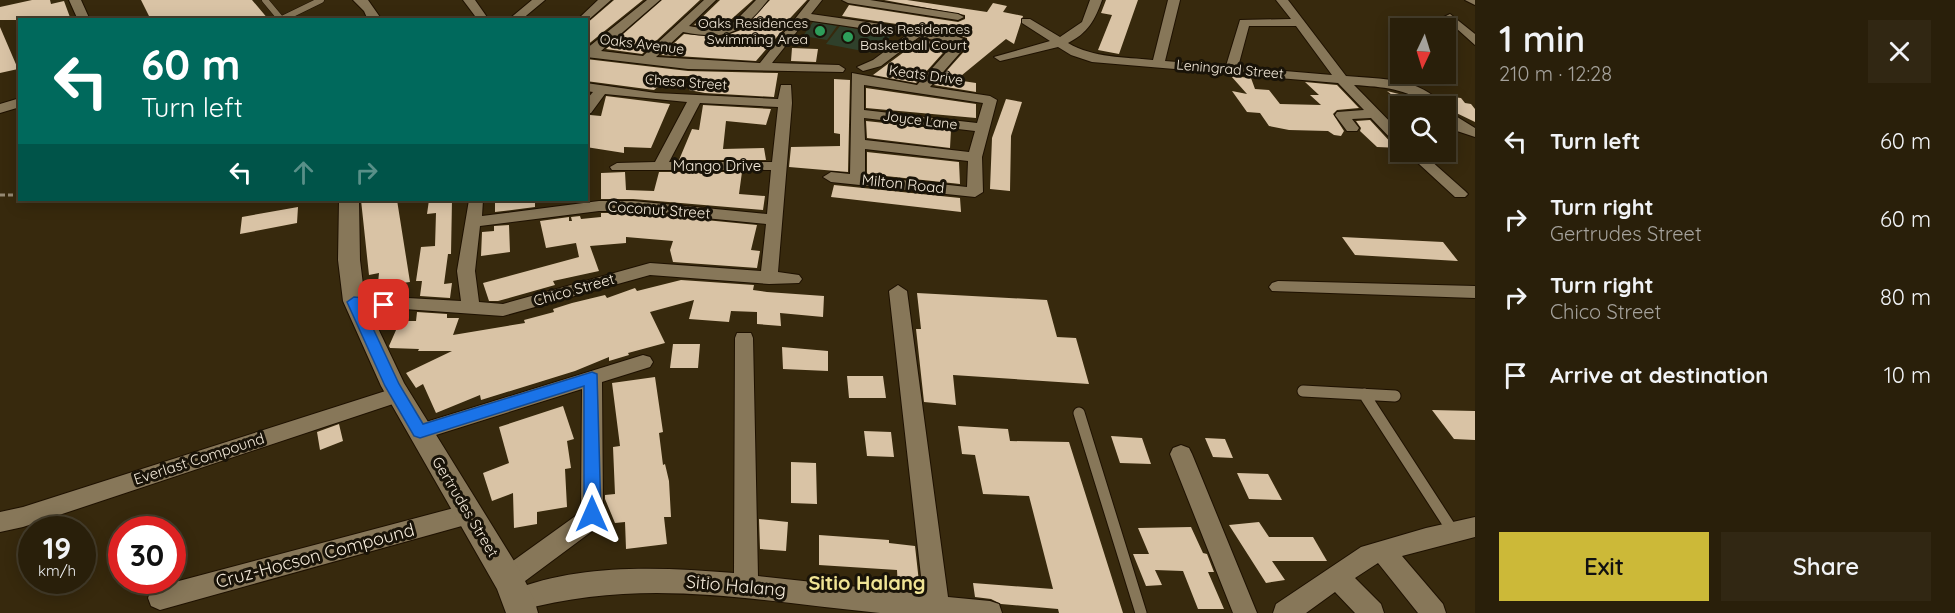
<!DOCTYPE html>
<html lang="en">
<head>
<meta charset="utf-8">
<style>
	:root { --surface:#291f0a; --page:#312713; --text:#f1f3f6; --muted:#a5a29c; --line:#453d2b; --accent:#ccb938 }
	body { margin:0; font-family:Quicksand,sans-serif; background:var(--page); color:var(--text); height:100vh; display:flex; flex-direction:column; font-size:22px; white-space:nowrap }
	* { box-sizing:border-box; margin:0 }
	p { font-size:20px; color:var(--muted) }
	.icon { flex:none; width:33px; height:33px; fill:none; stroke:currentColor; stroke-width:2; stroke-linecap:round; stroke-linejoin:round }
	.map { position:relative; flex:1; overflow:hidden }
	.side { display:flex; flex-direction:column; background:var(--surface); width:480px }
	.side>* { flex:none }
	.banner { position:absolute; left:18px; top:18px; width:570px; height:183px; border-radius:0px; box-shadow:0 3px 15px #0003,0 0 0 2px var(--line); background:#00695c; color:#fff; overflow:hidden }
	.needle { width:39px; rotate:184deg }
	.buttons { position:absolute; left:1390px; top:18px; display:grid; gap:12px }
	.buttons a { display:grid; place-items:center; width:66px; height:66px; border-radius:0px; background:var(--surface); box-shadow:0 3px 15px #0003,0 0 0 2px var(--line); font-size:30px }
	.speed { position:absolute; left:18px; top:516px; display:flex; gap:12px; font-size:30px; font-weight:700; text-align:center }
	.speed>* { display:grid; place-content:center; width:78px; height:78px; border-radius:50%; background:var(--surface); box-shadow:0 3px 15px #0003,0 0 0 2px var(--line); line-height:1 }
	.speed small { font-size:15px; font-weight:400 }
	.speed .limit { border:9px solid #d22; background:#fff; color:#111 }
	.pin { position:absolute; display:grid; place-items:center; width:51px; height:51px; color:#fff; margin:-26px; border-radius:12px; box-shadow:0 3px 9px #0006 }
	.me { position:absolute; width:66px; margin:-33px; rotate:0deg; stroke-linejoin:round; filter:drop-shadow(0 0 4px #0008) }
	.turn { display:flex; align-items:center; gap:21px; height:126px; padding:0 24px; font-size:27px }
	.turn .icon { width:78px; height:78px; stroke-width:2.5 }
	.turn b { display:block; font-size:42px; line-height:51px }
	.lanes { display:flex; align-items:center; height:57px; padding:0 24px; background:#0003; justify-content:center; gap:30px; direction:ltr }
	.lanes .off { opacity:.35 }
	.round { display:grid; place-items:center; flex:none; width:63px; height:63px; border-radius:0px; background:var(--page) }
	.head { display:flex; align-items:center; justify-content:space-between; height:102px; padding:0 24px }
	h1 { font-size:36px; font-weight:600; line-height:45px }
	.primary-button { display:flex; gap:12px; margin-top:auto; padding:12px 24px }
	.primary-button a { flex:1; height:69px; border-radius:0px; background:var(--accent); color:#111; font-size:24px; font-weight:600; line-height:69px; text-align:center }
	.primary-button a+a { background:var(--page); color:var(--text) }
	ul { padding:0; list-style:none }
	li { display:flex; align-items:center; gap:18px; height:78px; padding:0 24px }
	li div { flex:1 }
	li b { display:block; font-size:22px }
	li em { font-style:normal }
	main { display:flex; flex:1; min-height:0 }
	.map>svg:first-child { display:block }
</style>
</head>
<body>
<main>
<div class="map">
<svg width="1475" height="613" viewBox="0 0 1475 613">
	<rect width="100%" height="100%" fill="#37290d"/>
	<path fill="#2f402b" d="M813,22L837,26L827,40L803,36Z
		M840,26L892,35L873,53L826,44Z"/>
	<path fill="#d9c3a5" d="M32,0H50L51,4L64,1L71,20H0V7Z
		M141,0H252L269,20H151Z
		M614,0H643L586,46V24Z
		M662,0H700L642,54L606,49Z
		M720,0H753L726,24L712,27L694,25Z
		M770,0H807L779,30H783L756,61L661,55L684,34L722,37L741,30Z
		M884,0H907L987,12L993,3L1007,6L1003,12L1023,16L1014,44L1006,39L956,80L976,83V92L934,85L968,47L967,38L951,32L842,16L849,5L958,22L965,19V15Z
		M1106,0H1138L1119,54L1098,50L1112,15L1101,13Z
		M0,27L18,69L0,73Z
		M920,40L950,45L916,83L873,75Z
		M792,48L818,49L816,62L791,61Z
		M586,59L688,71L778,73L774,97L705,93L689,90L690,76H670L654,90L586,81Z
		M1231,76L1251,78L1255,89L1269,90L1280,104L1321,105L1310,95H1319L1305,82L1337,85L1359,108L1337,110L1333,114L1344,131L1341,136L1334,135L1328,131L1289,130L1269,126L1260,113L1247,112L1232,91L1247,94Z
		M834,79L850,80L848,172L789,167L791,147L840,146V134L834,133Z
		M866,88L976,104V118L866,108Z
		M1387,91L1411,97L1426,106H1406Z
		M1436,95L1461,98L1465,103L1471,104L1475,109V122L1446,108Z
		M606,96L670,104L651,148L624,147V153L586,147V121L590,115L601,116Z
		M1006,99L1022,102L1011,136L1010,191L990,189L992,138Z
		M703,105L771,109L766,125L726,121L723,149L764,148L766,160H679L692,129L699,130Z
		M1370,120L1394,146L1401,148L1377,147L1360,131L1361,128L1356,121Z
		M866,121L951,130L950,148L867,138Z
		M867,152L959,162L960,184L867,174Z
		M625,172L626,190L654,191L659,172H742L739,194L765,196L763,210L633,199H601V173Z
		M834,185L960,198L961,212L831,197Z
		M361,200H397L410,282L394,284V290L377,293L379,273L369,275Z
		M429,200H452L451,254H448L444,284L452,283L450,298L420,296L422,281H416L421,247L435,246L436,213L427,214Z
		M495,200H535V207L495,212Z
		M298,207L297,223L240,234L242,217Z
		M601,213H633L757,225L751,250L760,251L757,268L673,262L670,250L673,241L626,237V243L590,246L599,271L553,281L555,285L498,301H489L483,283L579,257L576,243L546,248L540,221L569,217V221H572L571,217L580,216L581,219L601,217Z
		M509,225L510,252L481,256L482,232L494,231V226Z
		M1342,237L1443,242L1458,261L1355,255Z
		M681,280L754,285L753,290L767,292L824,296L823,317L780,313L781,326L757,324V312L731,311L729,322L689,319L694,300L650,312L665,343L628,353L629,355L609,361V357L575,371L481,400L480,395L436,413L423,384L416,388L406,373L452,351H418L419,349L390,348L389,346L400,321H416L417,312L447,314V318H459L453,335L525,323L524,320L554,312L553,309L572,303L605,295L607,298L635,288L637,291Z
		M917,293L1047,300L1057,337L1076,338L1089,384L953,375L956,405L924,402L916,329H921Z
		M673,344H700L698,368H670Z
		M782,347L828,351V371L783,369Z
		M847,376H883L886,398H849Z
		M655,377L663,432L659,433L663,465L665,464L669,481L671,517H664L667,544L626,549L625,522L615,523L605,499V495L615,494L613,447L620,446L612,383Z
		M563,406L574,439L567,441L571,468L565,469L567,507L537,512V524L514,528L513,493L492,501L483,473L509,463L499,427Z
		M1432,410L1475,411V440L1454,439Z
		M339,424L343,441L320,450L317,432Z
		M958,426L1008,429L1010,441L1069,442L1123,613H1059L1058,609L1001,604L991,599L975,597L973,583L1053,589L1029,496L983,494L975,455L962,454Z
		M864,431L891,432L894,457L867,456Z
		M1111,436L1142,438L1151,464L1120,463Z
		M1205,438L1225,439L1233,458L1213,457Z
		M791,462L816,463L817,504L791,503Z
		M1237,473L1268,474L1282,500L1249,499Z
		M759,519L788,522L786,551L760,549Z
		M1259,522L1269,537H1313L1327,561H1272L1285,580L1266,583L1229,525Z
		M1191,527L1203,553L1207,554L1214,572H1208L1224,609H1198L1183,571L1155,570L1162,585L1146,586L1133,554H1149L1138,528Z
		M819,535L889,540V543L915,546L920,591L898,589L897,570L819,565Z"/>
	<g fill="none" stroke-linecap="round" stroke-linejoin="round">
		<defs>
			<path id="service-far1" d="M265,0L280,18
				M280,20L321,0"/>
			<path id="service" d="M1303,391L1395,396
				M1364,394L1454,533
				M1079,413L1141,613"/>
			<path id="minor" d="M69,0H81L90,20H78Z
				M463,0H475L489,20H478Z
				M532,0H545L521,20H508Z
				M598,0H611L586,22V20H577Z
				M647,0H660L601,51L643,56L704,0H716L689,26C728,34 729,27 756,0H768C740,35 726,40 683,32L656,57L760,63L810,0H822L811,14L951,34L966,40V46L930,87L990,96L997,100L982,157L983,192L975,197L831,182L823,177L831,172L850,174L852,73L917,85L954,44L919,37L881,66L863,71L857,67L873,60L907,35L806,20L772,63L839,65L845,69L843,72L688,69L586,57V49ZM864,85L983,103L977,123L864,110ZM864,118L975,131L969,152L865,140ZM865,149L968,161L967,187L865,176Z
				M842,0H870L958,14L964,17L958,20L848,3Z
				M1090,0H1102C1095,20 1088,33 1068,43C1094,58 1124,57 1153,60L1168,0H1180L1165,61L1226,66L1240,20L1291,19L1276,0H1288L1346,76C1380,79 1420,77 1444,106H1429C1406,88 1383,87 1354,85L1401,133V145L1396,144L1371,118L1352,119L1359,128L1357,131H1347L1335,115L1337,112L1364,110L1338,83L1092,62L1071,55L1058,47L1000,61L994,57L1050,41L1022,23V19H1030L1060,37L1082,22ZM1249,26H1296L1332,75L1238,67Z
				M1465,0H1475V5Z
				M1450,14L1475,34V45L1446,19L1444,17Z
				M586,83L656,93L778,99L781,85H791L792,103L778,272L799,275L802,279L799,283L769,284L650,275L503,316L348,305L345,301L348,297L354,295L461,301L457,271L469,200H483L482,216L599,201H633L767,214L771,170H612L610,167L617,163L655,162L687,102L605,94L591,113L586,114V100L593,92L586,91ZM700,103L778,107L772,162H669ZM599,211H633L766,224L761,271L650,263L503,304L479,302L475,271L480,226Z
				M20,98V107L0,113V104Z
				M1446,110L1475,128V137L1457,131L1446,121Z
				M1406,152H1421L1465,191L1468,194L1465,197H1455Z
				M1278,281L1475,286V298L1272,291L1269,287L1272,283Z
				M898,285L907,291L948,597L990,601L999,604L1002,613C962,613 920,613 880,613C754,601 645,576 519,611L510,607L507,599L510,591C580,563 661,567 734,573L735,338L737,333H751L753,338L758,576L923,594L889,291Z
				M643,355L650,357L653,362L650,367L602,382L603,514L595,529L517,587L508,590L499,587L496,579L499,571L581,512L582,389L420,440L413,438L410,432L413,426Z
				M398,387L405,390L408,395L405,400L23,527L0,532V512L23,507Z
				M1181,445L1189,448L1192,454L1257,613H1233L1170,454L1173,448Z
				M469,504L477,507L480,514L477,521L469,524L160,610L151,606L148,598L151,590L160,586Z
				M1475,517V537L1402,556L1443,604L1446,613H1418L1378,563L1355,578L1381,604L1384,613H1355L1335,592L1306,613H1273L1276,604L1361,547L1426,528Z"/>
			<path id="tertiary" d="M353,0H368L382,20H368L364,11Z
				M339,200H359L360,260L365,301L404,383L519,569L534,599L538,613H506L497,589L381,386L343,301L338,260Z"/>
		</defs>
		<use href="#service-far1" stroke="#1e1100" stroke-width="7"/>
		<use href="#service" stroke="#1e1100" stroke-width="13"/>
		<use href="#minor" stroke="#1e1100" stroke-width="2"/>
		<use href="#tertiary" stroke="#1e1100" stroke-width="2"/>
		<path stroke="#948872" stroke-width="3" stroke-dasharray="5 3" stroke-linecap="butt" d="M0,195H20"/>
		<use href="#service-far1" stroke="#877759" stroke-width="6"/>
		<use href="#service" stroke="#877759" stroke-width="11"/>
		<use href="#minor" fill="#877759" fill-rule="evenodd"/>
		<use href="#tertiary" fill="#877759" fill-rule="evenodd"/>
	</g>
	<path fill="#1a73e8" stroke="#114b97" stroke-width="1.5" d="M354,297L384,300L391,305L384,310L363,307L399,384L423,424L592,372L597,374L601,514L599,519L592,521L586,519L584,514V386L420,438L414,436L385,386L347,302Z"/>
	<g fill="#2e9e5b" stroke="#191308" stroke-width="2">
		<circle cx="820" cy="31" r="6"/>
		<circle cx="848" cy="37" r="6"/>
	</g>
	<g text-anchor="middle" stroke-width="6" stroke-linejoin="round" paint-order="stroke">
		<g font-size="14" fill="#f5ebdb" stroke="#191308" text-anchor="end">
			<text x="808" y="28">Oaks Residences<tspan x="808" dy="16">Swimming Area</tspan></text>
			<text x="860" y="34" text-anchor="start">Oaks Residences<tspan x="860" dy="16">Basketball Court</tspan></text>
		</g>
		<g font-size="14" fill="#f5ebdb" stroke="#191308">
			<text transform="translate(642 44) rotate(7)" y="5">Oaks Avenue</text>
			<text transform="translate(1230 69) rotate(5)" y="5">Leningrad Street</text>
			<text transform="translate(926 75) rotate(8)" y="5">Keats Drive</text>
			<text transform="translate(686 82) rotate(4)" y="5">Chesa Street</text>
			<text transform="translate(920 120) rotate(7)" y="5">Joyce Lane</text>
		</g>
		<g font-size="15" fill="#f5ebdb" stroke="#191308">
			<text x="717" y="171">Mango Drive</text>
			<text transform="translate(903 184) rotate(6)" y="5">Milton Road</text>
			<text transform="translate(659 210) rotate(4)" y="5">Coconut Street</text>
			<text transform="translate(574 290) rotate(-16)" y="5">Chico Street</text>
			<text transform="translate(199 459) rotate(-18)" y="5">Everlast Compound</text>
			<text transform="translate(465 507) rotate(59)" y="5">Gertrudes Street</text>
		</g>
		<g font-size="18" fill="#f5ebdb" stroke="#191308">
			<text transform="translate(315 556) rotate(-15)" y="6">Cruz-Hocson Compound</text>
			<text transform="translate(736 586) rotate(5)" y="6">Sitio Halang</text>
		</g>
		<g font-size="20" font-weight="bold" fill="#f0e495" stroke="#191308">
			<text x="867" y="590">Sitio Halang</text>
		</g>
	</g>
</svg>
<div class="buttons">
<a><svg class="needle" viewBox="-14 -14 28 28"><path d="M0-13l5 13h-10z" fill="#e53935"/><path d="M0 13l5-13h-10z" fill="#a5a29c"/></svg></a>
<a><svg class="icon" aria-label="search" viewBox="0 0 24 24"><circle cx="10" cy="10" r="6"/><path d="M15 15l6 6"/></svg></a>
</div>
<div class="speed"><div>19<small>km/h</small></div><div class="limit">30</div></div>
<div class="pin" style="left:384px;top:305px;background:#d93025"><svg class="icon" aria-label="arrive" viewBox="0 0 24 24"><path d="M6 21V4h12l-3 4 3 4H6"/></svg></div>
<svg class="me" style="left:592px;top:514px" viewBox="-20 -20 40 40"><path d="M0-17L14 15 0 8-14 15z" fill="#1a73e8" stroke="#fff" stroke-width="4"/></svg>
<div class="banner">
<div class="turn"><svg class="icon" aria-label="left" viewBox="0 0 24 24"><path d="M17 20v-9H6M10 6l-5 5 5 5"/></svg><div><b>60 m</b>Turn left</div></div>
<div class="lanes"><svg class="icon" aria-label="left" viewBox="0 0 24 24"><path d="M17 20v-9H6M10 6l-5 5 5 5"/></svg><svg class="icon off" aria-label="ahead" viewBox="0 0 24 24"><path d="M12 20V5M6 11l6-6 6 6"/></svg><svg class="icon off" aria-label="right" viewBox="0 0 24 24"><path d="M7 20v-9h11M14 6l5 5-5 5"/></svg></div>
</div>
</div>
<section class="side">
<div class="head"><div><h1>1 min</h1><p>210 m · 12:28</p></div><a class="round"><svg class="icon" aria-label="close" viewBox="0 0 24 24"><path d="M6 6l12 12M18 6L6 18"/></svg></a></div>
<ul>
<li><svg class="icon" aria-label="left" viewBox="0 0 24 24"><path d="M17 20v-9H6M10 6l-5 5 5 5"/></svg><div><b>Turn left</b></div><em>60 m</em></li>
<li><svg class="icon" aria-label="right" viewBox="0 0 24 24"><path d="M7 20v-9h11M14 6l5 5-5 5"/></svg><div><b>Turn right</b><p>Gertrudes Street</p></div><em>60 m</em></li>
<li><svg class="icon" aria-label="right" viewBox="0 0 24 24"><path d="M7 20v-9h11M14 6l5 5-5 5"/></svg><div><b>Turn right</b><p>Chico Street</p></div><em>80 m</em></li>
<li><svg class="icon" aria-label="arrive" viewBox="0 0 24 24"><path d="M6 21V4h12l-3 4 3 4H6"/></svg><div><b>Arrive at destination</b></div><em>10 m</em></li>
</ul>
<div class="primary-button"><a>Exit</a><a>Share</a></div>
</section>
</main>
</body>
</html>
